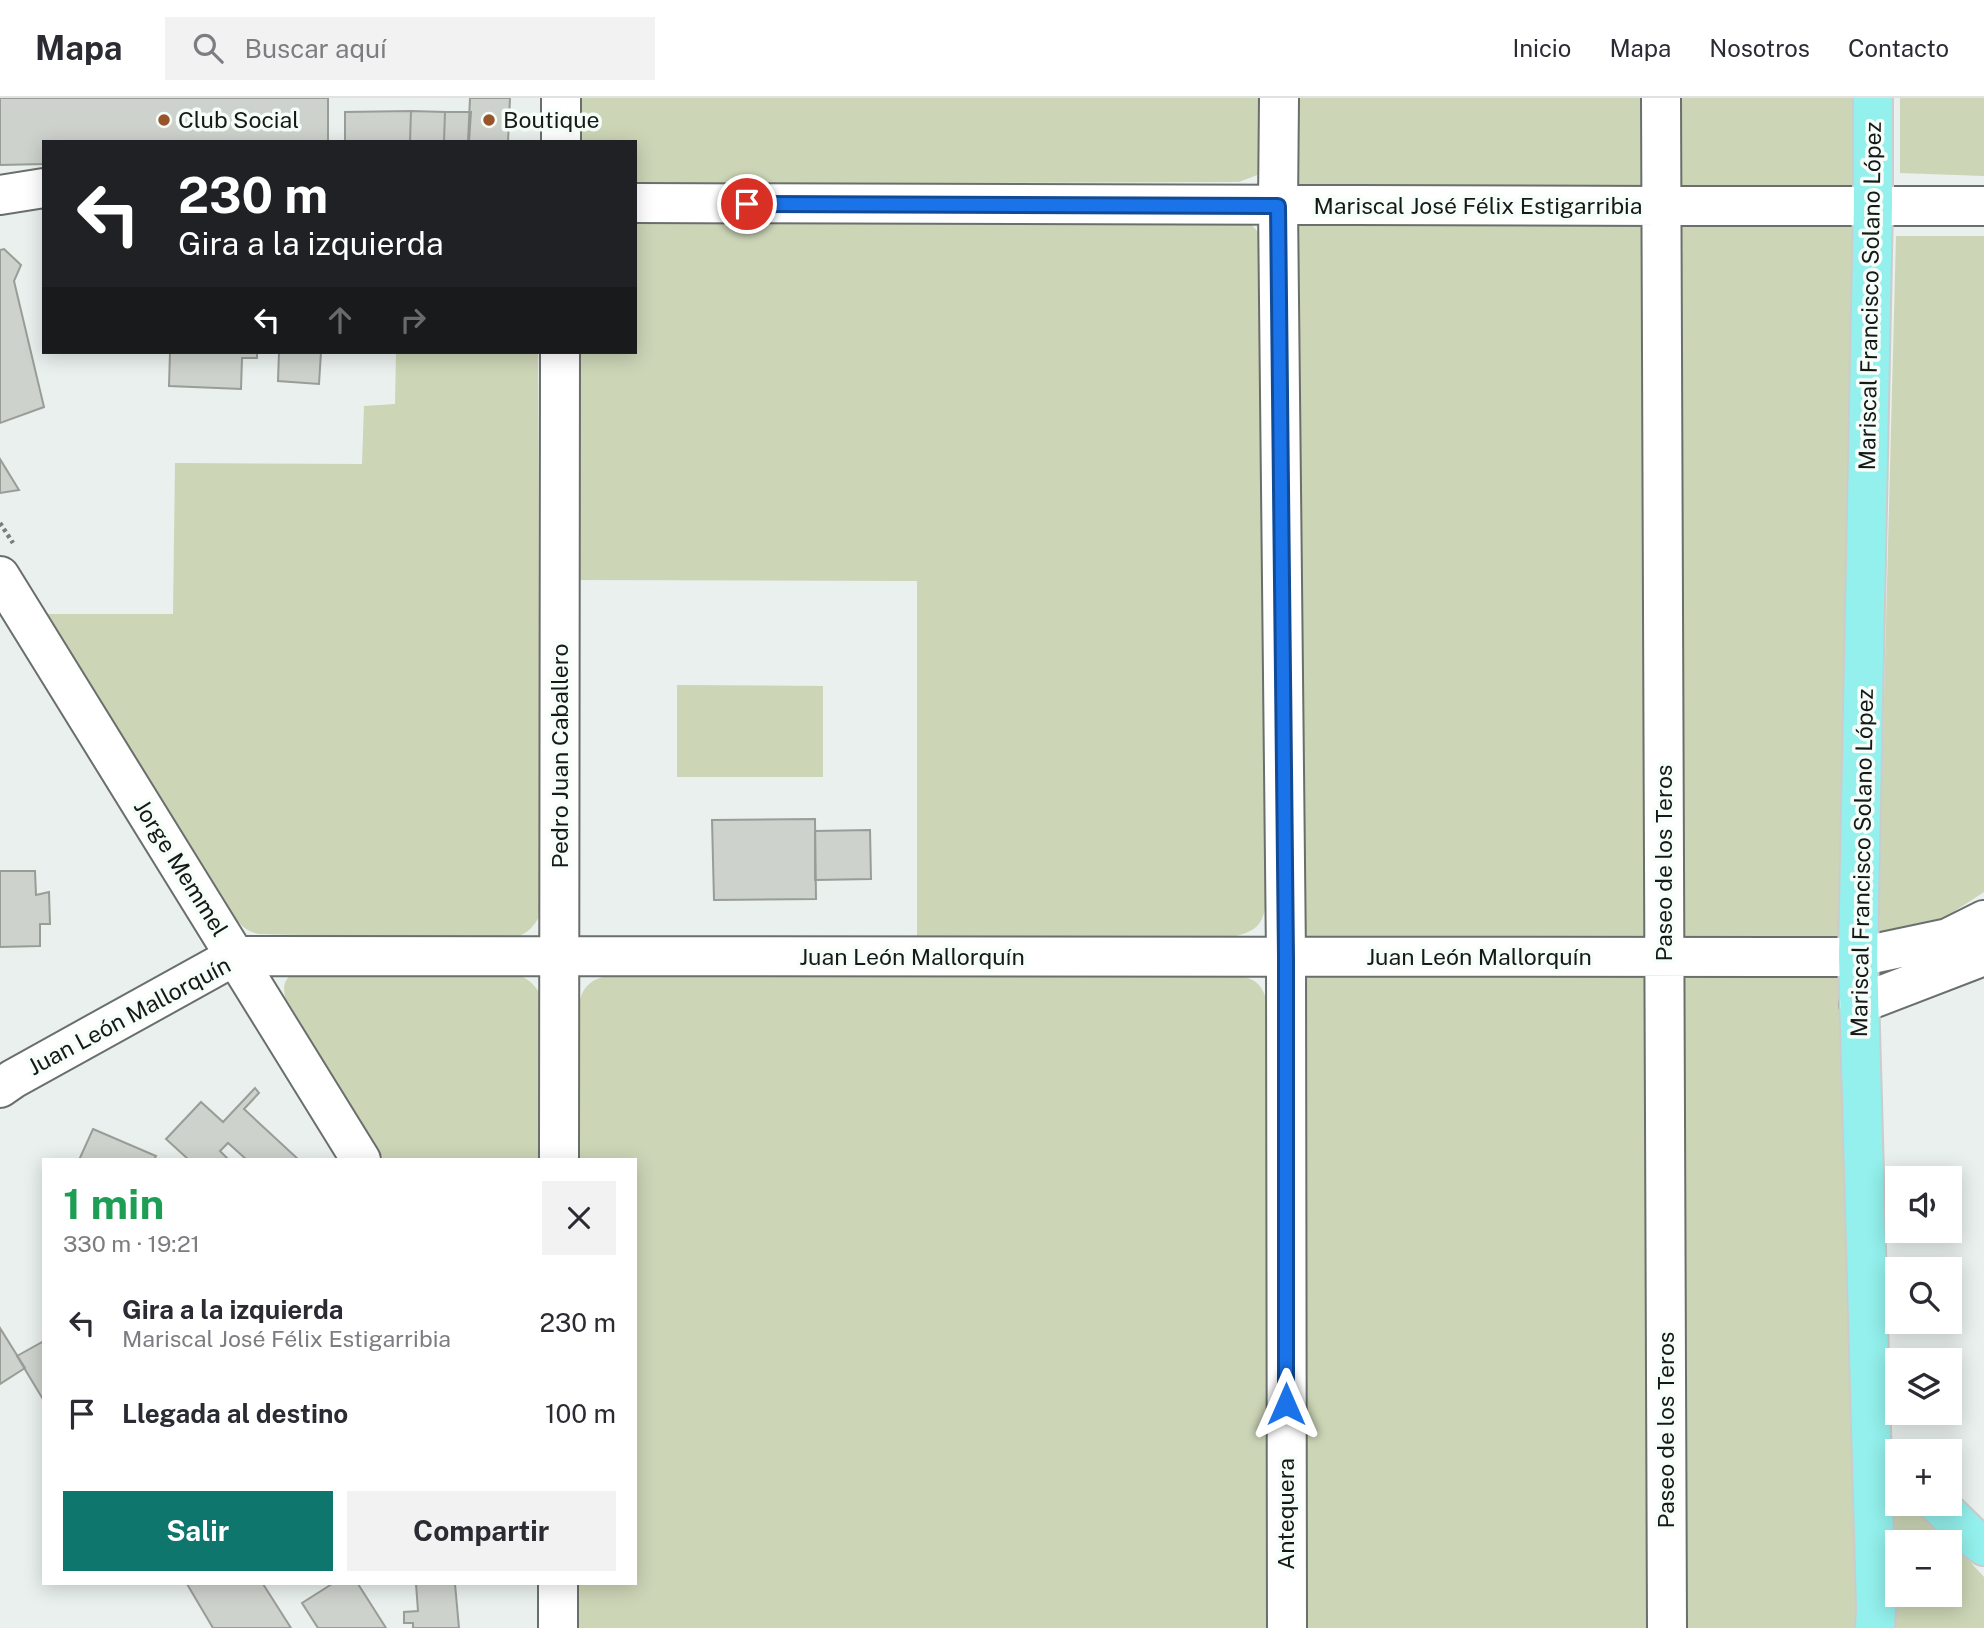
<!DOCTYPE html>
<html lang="es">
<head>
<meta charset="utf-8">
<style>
	:root { --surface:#fff; --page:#f2f2f3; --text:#2b2b33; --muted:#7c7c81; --line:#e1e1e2; --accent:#0f766e }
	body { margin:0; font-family:"Public Sans",sans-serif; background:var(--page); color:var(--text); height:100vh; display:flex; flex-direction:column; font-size:26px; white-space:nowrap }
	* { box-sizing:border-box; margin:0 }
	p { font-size:23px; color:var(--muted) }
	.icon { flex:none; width:38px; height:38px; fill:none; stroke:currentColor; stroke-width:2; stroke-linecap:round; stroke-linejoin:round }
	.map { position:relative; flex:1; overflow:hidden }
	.panel { position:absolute; left:42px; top:1060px; width:595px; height:427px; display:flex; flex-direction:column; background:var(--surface); border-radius:0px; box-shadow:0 4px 18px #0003 }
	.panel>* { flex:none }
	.banner { position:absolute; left:42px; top:42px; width:595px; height:214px; border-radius:0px; box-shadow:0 4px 18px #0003; background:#202124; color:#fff; overflow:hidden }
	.buttons { position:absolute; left:1885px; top:1068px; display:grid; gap:14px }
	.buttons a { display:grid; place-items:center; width:77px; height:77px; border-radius:0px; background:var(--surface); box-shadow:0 4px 18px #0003; font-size:35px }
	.pin { position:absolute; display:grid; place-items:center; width:60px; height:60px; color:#fff; margin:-30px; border:4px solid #fff; border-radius:50%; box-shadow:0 2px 7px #0007 }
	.me { position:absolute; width:77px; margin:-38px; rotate:0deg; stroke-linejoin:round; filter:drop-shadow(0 0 5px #0008) }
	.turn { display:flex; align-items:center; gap:24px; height:147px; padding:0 21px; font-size:32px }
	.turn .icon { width:91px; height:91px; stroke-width:2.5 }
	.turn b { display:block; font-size:49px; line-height:60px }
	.lanes { display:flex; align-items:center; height:66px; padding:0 21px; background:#0003; justify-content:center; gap:35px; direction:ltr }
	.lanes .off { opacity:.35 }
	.round { display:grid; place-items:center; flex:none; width:74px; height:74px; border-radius:0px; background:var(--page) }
	.summary { display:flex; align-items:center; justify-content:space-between; height:119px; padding:0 21px }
	h1 { font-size:42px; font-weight:700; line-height:52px; color:#1e9e55 }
	.action { display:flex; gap:14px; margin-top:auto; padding:14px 21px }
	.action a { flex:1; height:80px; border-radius:0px; background:var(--accent); color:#fff; font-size:28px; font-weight:700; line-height:80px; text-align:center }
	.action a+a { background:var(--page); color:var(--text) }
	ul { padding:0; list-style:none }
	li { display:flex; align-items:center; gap:21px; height:91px; padding:0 21px }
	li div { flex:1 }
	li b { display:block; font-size:26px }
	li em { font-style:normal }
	header { display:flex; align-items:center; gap:42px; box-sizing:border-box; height:98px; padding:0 35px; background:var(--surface); border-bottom:2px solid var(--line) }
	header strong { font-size:33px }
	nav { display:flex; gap:38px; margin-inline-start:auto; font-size:24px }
	.search { width:490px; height:63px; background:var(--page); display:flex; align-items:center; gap:18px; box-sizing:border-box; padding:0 24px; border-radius:0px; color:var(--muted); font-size:26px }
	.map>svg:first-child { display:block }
</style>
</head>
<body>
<header>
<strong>Mapa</strong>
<div class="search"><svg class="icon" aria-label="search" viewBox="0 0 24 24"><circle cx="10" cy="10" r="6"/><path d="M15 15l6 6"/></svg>Buscar aquí</div>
<nav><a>Inicio</a><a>Mapa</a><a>Nosotros</a><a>Contacto</a></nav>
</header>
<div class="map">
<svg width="1984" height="1530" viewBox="0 0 1984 1530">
	<rect width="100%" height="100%" fill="#e9f0ed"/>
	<path fill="#ccd5b6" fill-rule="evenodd" d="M578,0H1268L1260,76L1239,84L635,86V44H578Z
		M1278,0H1873L1862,1530H1287Z
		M1900,0H1984V78L1900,75Z
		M635,119L1245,122C1256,129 1261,137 1264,150L1266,807C1262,827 1256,833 1236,838L917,839V483L575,482V254H635Z
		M1896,138H1984V794L1941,822L1878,835Z
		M396,254H538L540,817C532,833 522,839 505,842L259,836C248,834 242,829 235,820L44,516H173L175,365L362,366L364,308L395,306Z
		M677,587L823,588V679H677Z
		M293,875L519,877C532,883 538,890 543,903L545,1062H384L285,899C283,888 284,882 293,875Z
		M616,876L1237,878C1257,880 1263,888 1268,907L1269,1530H579V1486H635V1062H579V907C583,884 595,880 616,876Z
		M1893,1369L1897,1375V1405H1919L1928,1418L1984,1479V1530H1893ZM1897,1444H1950V1496H1897Z"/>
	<path fill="#cdd2cc" stroke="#999d98" stroke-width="2" d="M0,0H328V44H44V66L0,67Z
		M470,0H510L508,44H468Z
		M411,13L410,44H345V14Z
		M411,13L445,14L444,44H410Z
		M445,14H471L469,44H444Z
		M4,151L21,167L14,183L44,309L0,325V152Z
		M170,254H257V260H242L241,291L169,288Z
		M279,254H321L319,286L278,283Z
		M0,361L19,392L0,395Z
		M815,721L816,801L714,802L712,722Z
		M870,732L871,781L815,782V733Z
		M0,773H35L36,797L49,794L50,826H40V848L0,849Z
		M255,990L259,995L244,1011L299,1062H247L228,1045L220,1053L229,1062H189L166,1041L201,1004L223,1024Z
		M93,1031L156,1058L154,1062H79Z
		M0,1230L25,1270L0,1286Z
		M44,1243V1303L17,1258Z
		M187,1486H263L291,1530H213Z
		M332,1486H358L386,1530H318L302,1505Z
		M416,1486H455L459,1530H413V1525H404V1514L418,1513Z"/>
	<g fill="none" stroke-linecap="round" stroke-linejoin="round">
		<defs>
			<path id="minor" d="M1279,0L1278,108L1286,858L1287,1530
				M1661,0L1667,1530
				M561,44V0
				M0,97L44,90
				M635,105L1661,108H1984
				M0,478L361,1062
				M1859,906L1984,858
				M0,990L13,981L235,858L1858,859L1948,840L1984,822
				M559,1062L560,254
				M558,1530V1486"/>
			<path id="major" d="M1873,0V107L1858,859L1876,1511L1875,1530
				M1937,1405L1973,1440L1984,1448"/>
		</defs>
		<use href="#minor" stroke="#696f6c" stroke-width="42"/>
		<use href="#major" stroke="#ccc" stroke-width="42"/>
		<path stroke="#797e7c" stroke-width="4.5" stroke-dasharray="3.5 3.5" stroke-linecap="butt" d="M0,425L13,445"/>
		<use href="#minor" stroke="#fff" stroke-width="38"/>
		<use href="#major" stroke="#93f0ec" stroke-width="38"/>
	</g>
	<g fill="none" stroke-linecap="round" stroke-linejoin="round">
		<defs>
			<path id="route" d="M747,106L1278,108L1286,859V1306"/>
		</defs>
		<use href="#route" stroke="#114b97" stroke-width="18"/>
		<use href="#route" stroke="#1a73e8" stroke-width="12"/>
	</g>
	<g fill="#9a542b" stroke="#f6fefa" stroke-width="2.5">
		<circle cx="164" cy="22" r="7"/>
		<circle cx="489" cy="22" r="7"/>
	</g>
	<g text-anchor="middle" stroke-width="7" stroke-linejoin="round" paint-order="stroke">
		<g font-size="23" fill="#161917" stroke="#f6fefa" text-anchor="start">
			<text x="178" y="30">Club Social</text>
			<text x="503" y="30">Boutique</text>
		</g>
		<g font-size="23" fill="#161917" stroke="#f6fefa">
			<text x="1478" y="116">Mariscal José Félix Estigarribia</text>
			<text transform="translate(1870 198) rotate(-89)" y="8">Mariscal Francisco Solano López</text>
			<text transform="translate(560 658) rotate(-90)" y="8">Pedro Juan Caballero</text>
			<text transform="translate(1664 765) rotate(-90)" y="8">Paseo de los Teros</text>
			<text transform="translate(1862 765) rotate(-89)" y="8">Mariscal Francisco Solano López</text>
			<text transform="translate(181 770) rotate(58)" y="8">Jorge Memmel</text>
			<text x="912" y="867">Juan León Mallorquín</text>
			<text x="1479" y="867">Juan León Mallorquín</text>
			<text transform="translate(129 918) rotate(-28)" y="8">Juan León Mallorquín</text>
			<text transform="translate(1666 1332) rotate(-90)" y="8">Paseo de los Teros</text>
			<text transform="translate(1286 1416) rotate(-90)" y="8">Antequera</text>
		</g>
	</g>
</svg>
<div class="buttons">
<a><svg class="icon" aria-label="sound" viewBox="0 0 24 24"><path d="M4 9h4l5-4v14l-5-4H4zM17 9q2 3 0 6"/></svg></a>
<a><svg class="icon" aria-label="search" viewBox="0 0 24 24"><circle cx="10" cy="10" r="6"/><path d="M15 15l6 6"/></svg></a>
<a><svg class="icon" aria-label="layers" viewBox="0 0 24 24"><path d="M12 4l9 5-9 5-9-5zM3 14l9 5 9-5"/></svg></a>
<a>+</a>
<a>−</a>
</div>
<div class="pin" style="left:747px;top:106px;background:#d93025"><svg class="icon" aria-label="arrive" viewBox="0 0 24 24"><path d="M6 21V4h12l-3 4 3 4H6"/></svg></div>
<svg class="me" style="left:1286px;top:1306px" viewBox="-20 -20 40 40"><path d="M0-17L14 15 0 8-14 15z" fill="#1a73e8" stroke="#fff" stroke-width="4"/></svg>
<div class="banner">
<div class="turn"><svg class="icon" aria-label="left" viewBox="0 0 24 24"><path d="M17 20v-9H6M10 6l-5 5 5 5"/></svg><div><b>230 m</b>Gira a la izquierda</div></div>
<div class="lanes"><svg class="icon" aria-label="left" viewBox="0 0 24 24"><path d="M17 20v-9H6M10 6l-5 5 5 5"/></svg><svg class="icon off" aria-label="ahead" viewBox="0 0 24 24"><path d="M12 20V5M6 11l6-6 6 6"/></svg><svg class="icon off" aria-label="right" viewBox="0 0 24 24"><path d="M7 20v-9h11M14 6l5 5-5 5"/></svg></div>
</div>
<section class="panel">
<div class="summary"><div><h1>1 min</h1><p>330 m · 19:21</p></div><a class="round"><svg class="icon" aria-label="close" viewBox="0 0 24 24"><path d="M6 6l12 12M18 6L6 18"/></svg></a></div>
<ul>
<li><svg class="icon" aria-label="left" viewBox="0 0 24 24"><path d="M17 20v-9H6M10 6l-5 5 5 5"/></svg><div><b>Gira a la izquierda</b><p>Mariscal José Félix Estigarribia</p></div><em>230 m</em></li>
<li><svg class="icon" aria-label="arrive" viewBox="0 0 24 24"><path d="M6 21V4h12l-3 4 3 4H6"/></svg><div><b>Llegada al destino</b></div><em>100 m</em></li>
</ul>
<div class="action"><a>Salir</a><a>Compartir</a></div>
</section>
</div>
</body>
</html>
